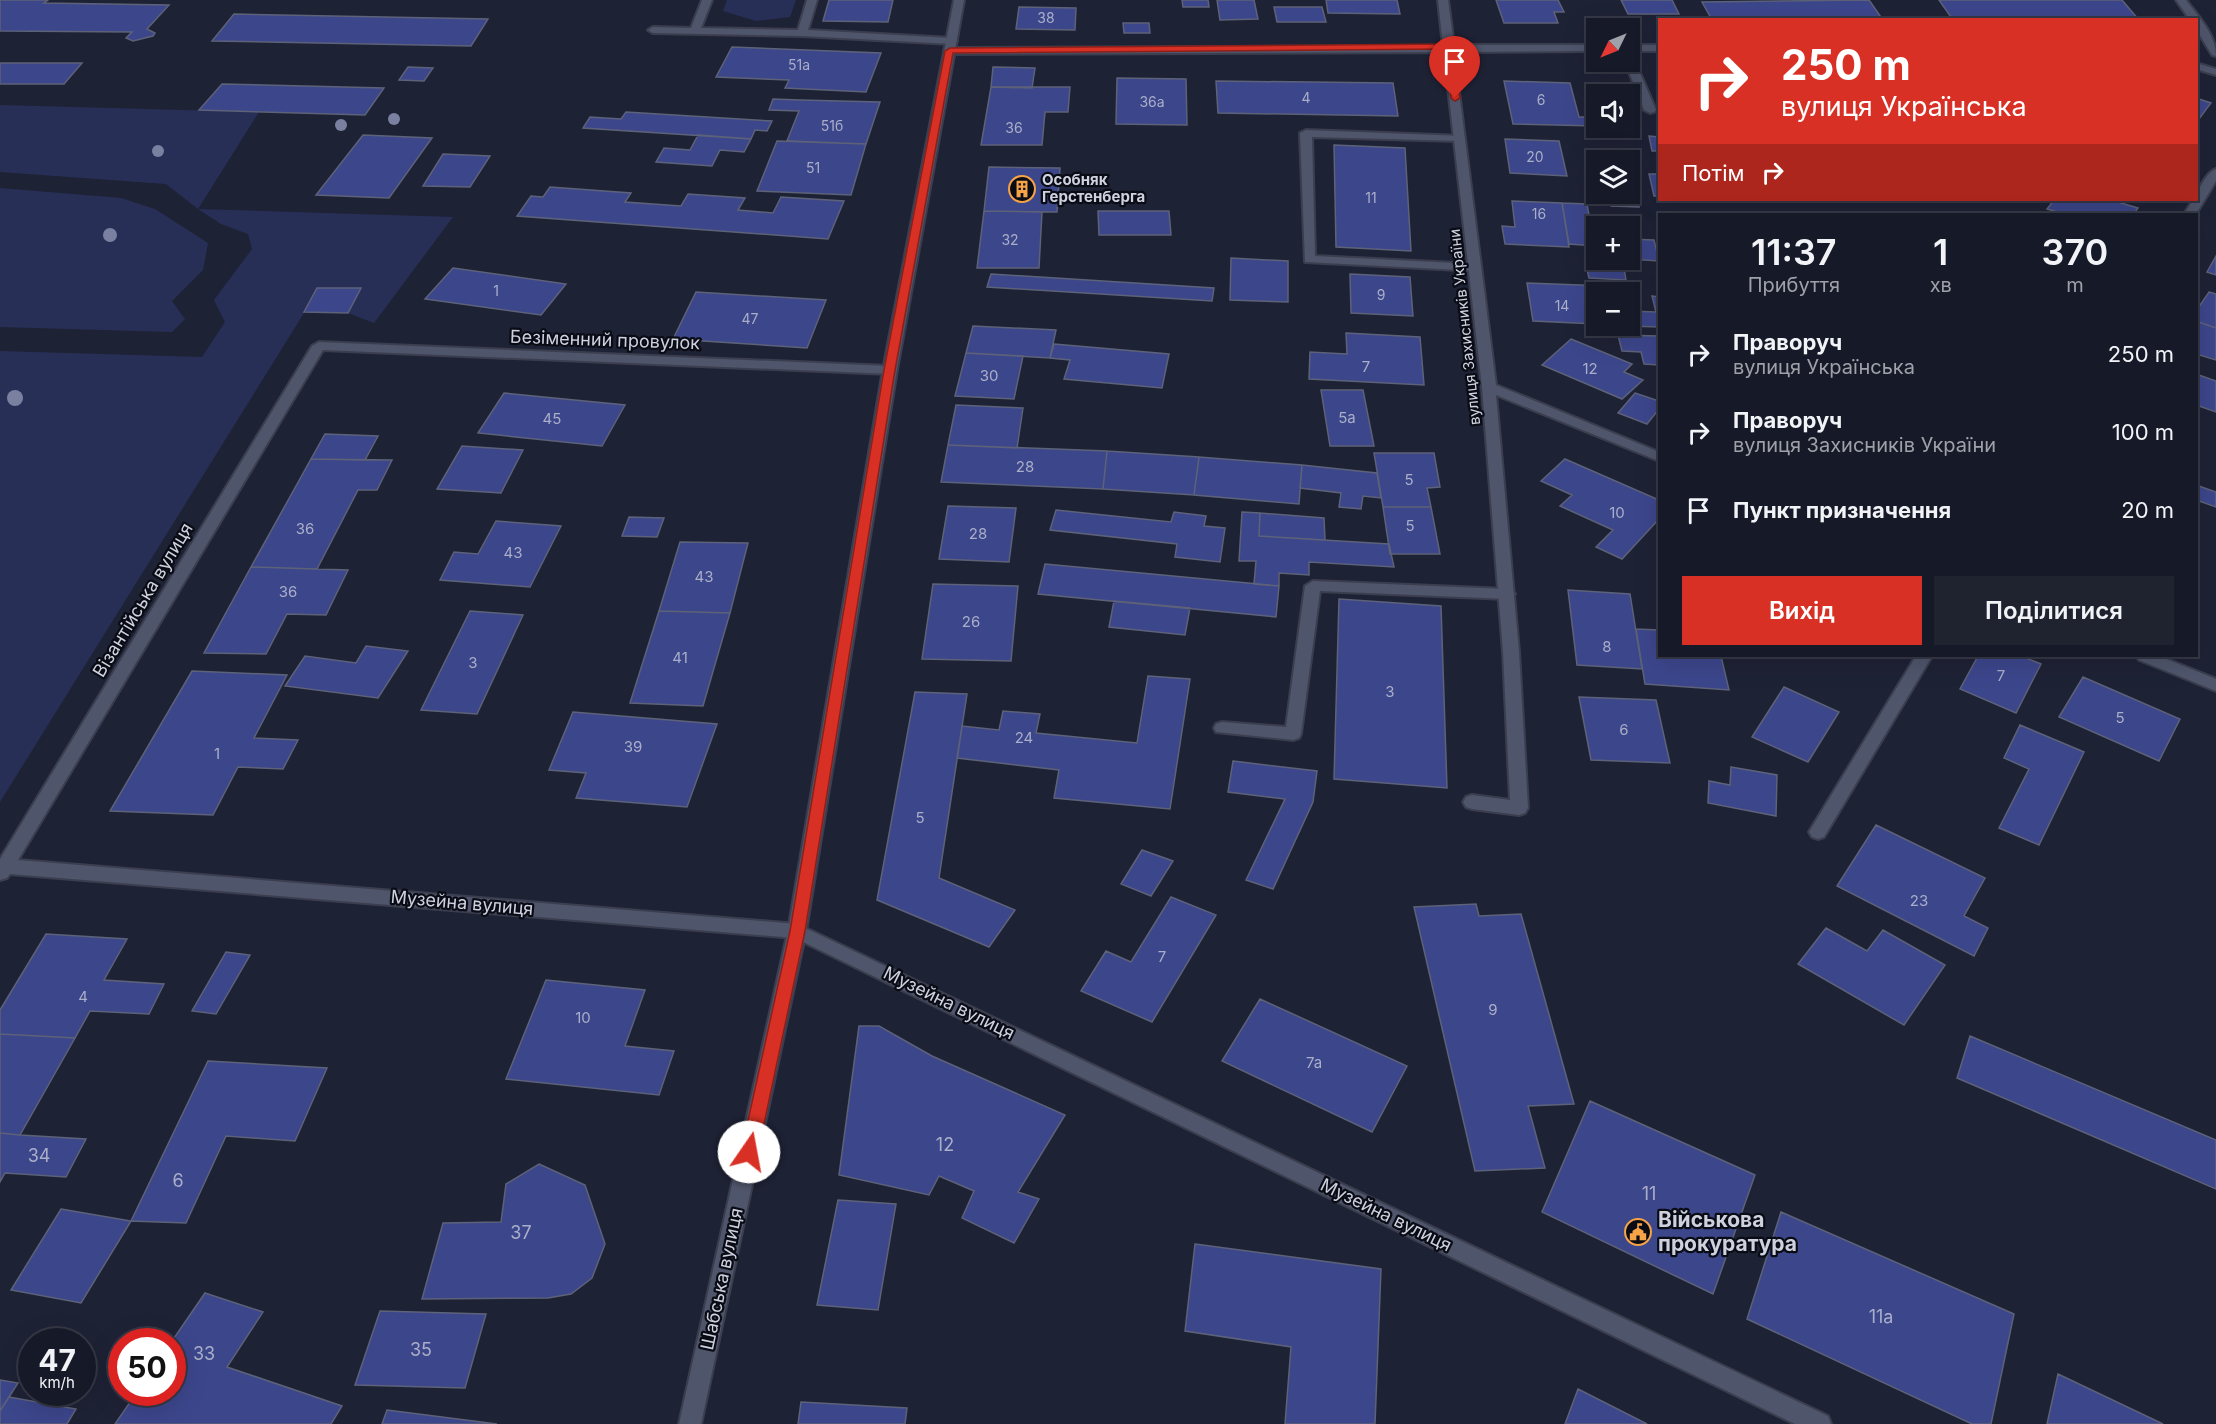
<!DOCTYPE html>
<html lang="uk">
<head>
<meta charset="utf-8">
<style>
	:root { --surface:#161a28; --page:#1f2330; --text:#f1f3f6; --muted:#9ea1a8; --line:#353845; --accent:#d93025 }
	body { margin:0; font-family:Inter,sans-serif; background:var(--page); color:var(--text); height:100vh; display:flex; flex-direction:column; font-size:22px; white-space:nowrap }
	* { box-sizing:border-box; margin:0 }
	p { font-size:20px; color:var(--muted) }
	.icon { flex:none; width:33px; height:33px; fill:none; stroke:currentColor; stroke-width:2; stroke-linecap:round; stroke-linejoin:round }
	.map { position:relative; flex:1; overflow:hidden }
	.details { position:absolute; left:1658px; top:213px; width:540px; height:444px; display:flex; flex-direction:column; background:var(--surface); border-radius:0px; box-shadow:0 6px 24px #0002,0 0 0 2px var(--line) }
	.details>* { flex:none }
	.top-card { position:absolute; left:1658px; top:18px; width:540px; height:183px; border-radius:0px; box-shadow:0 6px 24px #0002,0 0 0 2px var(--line); background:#d93025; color:#fff; overflow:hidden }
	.needle { width:39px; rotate:227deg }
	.fabs { position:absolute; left:1586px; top:18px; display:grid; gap:12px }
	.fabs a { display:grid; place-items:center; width:54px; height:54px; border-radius:0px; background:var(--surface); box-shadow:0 6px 24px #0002,0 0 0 2px var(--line); font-size:30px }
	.speed { position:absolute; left:18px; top:1328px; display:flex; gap:12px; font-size:30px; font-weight:700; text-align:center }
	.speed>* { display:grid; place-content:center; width:78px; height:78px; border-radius:50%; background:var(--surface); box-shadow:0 6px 24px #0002,0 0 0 2px var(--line); line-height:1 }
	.speed small { font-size:15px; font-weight:400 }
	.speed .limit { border:9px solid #d22; background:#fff; color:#111 }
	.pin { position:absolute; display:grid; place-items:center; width:51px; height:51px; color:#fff; margin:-62px -26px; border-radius:50% 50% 50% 0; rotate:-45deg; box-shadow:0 0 6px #0007 }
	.pin .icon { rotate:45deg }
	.me { position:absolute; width:66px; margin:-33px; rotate:12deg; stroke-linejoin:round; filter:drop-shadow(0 0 4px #0008) }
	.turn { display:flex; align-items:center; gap:21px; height:126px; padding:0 24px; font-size:27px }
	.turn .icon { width:78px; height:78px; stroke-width:2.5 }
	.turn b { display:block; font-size:42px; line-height:51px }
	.then { display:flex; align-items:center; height:57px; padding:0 24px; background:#0003; gap:12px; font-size:22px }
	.eta { display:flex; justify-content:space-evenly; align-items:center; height:102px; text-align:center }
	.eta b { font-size:36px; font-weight:600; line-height:42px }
	.button { display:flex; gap:12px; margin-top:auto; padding:12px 24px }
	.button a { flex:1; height:69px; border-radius:0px; background:var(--accent); color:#fff; font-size:24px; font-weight:600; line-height:69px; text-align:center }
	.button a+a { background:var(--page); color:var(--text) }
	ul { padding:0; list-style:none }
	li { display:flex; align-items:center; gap:18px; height:78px; padding:0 24px }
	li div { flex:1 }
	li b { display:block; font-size:22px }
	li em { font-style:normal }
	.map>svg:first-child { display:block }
</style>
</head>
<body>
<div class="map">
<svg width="2216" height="1424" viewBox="0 0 2216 1424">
	<rect width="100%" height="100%" fill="#1e2235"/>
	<path fill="#282f57" d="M727,0H796L790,17L756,21L723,11Z
		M0,105L259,112L198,209L453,217L374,323L348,313H304L0,802V351L202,357L225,322L214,300L252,249L248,234L221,224L198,209L166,184L0,172Z
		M0,188L121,198L155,209L208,243L203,270L172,301L185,319L172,332L0,327Z"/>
	<path fill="#3c468b" stroke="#5d6279" stroke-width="1.5" d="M0,0H48L44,3L169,5L147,29L155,33L153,36L133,41L126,38L132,32L0,31Z
		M829,0H893L888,22L823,21Z
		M1182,0H1208L1209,7H1183Z
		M1217,0H1254L1258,19L1220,20Z
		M1326,0H1397L1400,14L1328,13Z
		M1496,0H1558L1564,12H1554L1558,23H1504Z
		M1621,0H1672L1679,14H1628Z
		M1869,0L1883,20H1712L1702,2Z
		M1939,0H2122L2139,20H1953Z
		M1019,7L1076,8L1075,30L1016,29Z
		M1274,7H1322L1326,22H1277Z
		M234,14L488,19L471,46L212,41Z
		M1123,23H1149L1150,33H1124Z
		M732,47L881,53L866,92L785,88L789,80L716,77Z
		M0,63H82L64,84H0Z
		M408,67L433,68L424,81L399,80Z
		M993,67L1035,68L1032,88L991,87Z
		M1117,78L1186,79L1187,125L1116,124Z
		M1216,81L1393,83L1398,116L1218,113Z
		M1504,81L1570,83L1579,117H1596V126L1513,124Z
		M222,84L384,88L365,115L199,110Z
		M991,87H1070L1068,112H1045L1042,145H981Z
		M2196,98L2211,103L2196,123Z
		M773,99L800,100L880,102L866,144L787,141L799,111L769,110Z
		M626,112L772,121L767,131L755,130L751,139L583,128L590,117L621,119Z
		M363,135L432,138L389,198L316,195Z
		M698,135L751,139L744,152L720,150L712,166L656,162L664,148L690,150Z
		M1649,136L1659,137V154L1658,151H1652Z
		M1505,139L1559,141L1567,176L1510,173Z
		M777,141L866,144L851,195L757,191Z
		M1334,145L1405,148L1411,251L1336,247Z
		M443,154L490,156L470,187L423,186Z
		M1601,159L1630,160L1637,186H1629V160Z
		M989,167L1060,168L1057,212L984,211Z
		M1649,174H1659V196H1654Z
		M550,187L631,193L625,202L681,206L688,194L745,198L738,210L773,213L781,197L844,201L828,239L517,216L531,196L543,197Z
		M1629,191L1636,192L1639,207L1611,206L1608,194H1629Z
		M2054,200H2111L2138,208L2134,214H2065L2047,209Z
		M1512,201L1562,203L1569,247L1505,244L1502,226L1515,227Z
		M1562,203L1587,204L1592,232H1596V246L1569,244Z
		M984,211L1042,212L1039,268H977Z
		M1098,211H1169L1171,235H1099Z
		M1629,239L1654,240L1659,261L1629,259Z
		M2216,256V275L2207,272Z
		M1231,258L1288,261V302L1230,300Z
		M1585,260L1623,262L1626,280L1589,278Z
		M453,268L566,284L541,315L425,299Z
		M991,274L1214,288L1212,301L987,287Z
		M1350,274L1410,277L1413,316L1351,313Z
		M1527,283L1633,287L1636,303H1629V292H1596V301H1593L1596,309V324L1533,321Z
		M317,288H361L348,313L304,312Z
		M696,292L826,300L807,348L673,339Z
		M2209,292L2216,294V328L2196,321V311Z
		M1652,296L1659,297V327L1626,326H1629V311L1656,312Z
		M2196,321L2216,328V360L2196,354Z
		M973,326L1056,330L1050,358L966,353Z
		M1346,333L1420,337L1424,385L1309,379L1310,352L1347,354Z
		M1618,335L1659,336V365L1644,364L1641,352L1622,351Z
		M1571,339L1632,364L1624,372L1643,380L1622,399L1542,365Z
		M1054,344L1169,354L1162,388L1064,379L1070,360L1050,358Z
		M966,353L1023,356L1014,399L955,396Z
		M2196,374L2216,381V412L2196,405Z
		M1321,390H1363L1374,446H1330Z
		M504,393L625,405L602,446L478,433Z
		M1635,393L1659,401V409L1647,424L1618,413Z
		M956,405L1023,408L1017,448L948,445Z
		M325,434L378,436L365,460L311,459Z
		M948,445L1107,451L1103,489L941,482Z
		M462,446L523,450L501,493L437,489Z
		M1107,451L1199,457L1194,495L1103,489Z
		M1374,453H1434L1440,487L1427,488L1431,507H1383Z
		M1199,457L1302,465L1299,504L1194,495Z
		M311,459L392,460L377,490H358L317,569L251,567Z
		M1565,459L1659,500V519L1622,559L1596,547L1613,530L1560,506L1572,495L1541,481Z
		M1302,465L1377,473L1381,498L1363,496L1361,509L1339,507L1341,493L1300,488Z
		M2196,485L2216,492V507L2196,500Z
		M948,506L1016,508L1009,562L939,559Z
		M1383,507H1431L1440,554H1390Z
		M1056,510L1171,522L1174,512L1206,516L1204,526L1225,528L1220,562L1175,557L1177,544L1050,530Z
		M1242,512L1260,513L1259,536L1389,544L1394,567L1309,562V575L1279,573V586L1254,584L1256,561H1239Z
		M1260,513L1324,518L1325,540L1259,536Z
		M629,517L664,518L657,537L622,536Z
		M496,521L561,526L530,587L440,580L454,552L478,554Z
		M680,542L748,543L730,613L659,611Z
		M1045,564L1279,586L1276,617L1038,594Z
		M251,567L348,570L326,615L287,614L266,654L204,653Z
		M933,584L1018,586L1011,661L922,659Z
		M1568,590L1630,594L1642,669L1577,665Z
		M1339,599L1441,606L1447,788L1334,779Z
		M1114,601L1190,608L1185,635L1109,627Z
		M470,611L523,615L477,714L421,710Z
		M659,611L730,613L703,706L630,703Z
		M1636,629L1659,630V656H1721L1729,690L1645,684Z
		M366,646L408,651L378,698L285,686L305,656L356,663Z
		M1978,656H2021L2041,664L2016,713L1960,689Z
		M192,671L287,675L254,738L298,740L283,769L238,767L213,815L110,811Z
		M1148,676L1190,679L1170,809L1054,798L1059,770L957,758L962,726L999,730L1003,711L1040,714L1036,733L1137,743Z
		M2083,677L2180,719L2159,761L2059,717Z
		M1784,687L1839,712L1808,762L1752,737Z
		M915,692L967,694L939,878L1015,910L989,947L877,900Z
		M1579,697L1656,700L1670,763L1591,760Z
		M573,712L717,724L687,807L576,798L586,773L549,770Z
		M2020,725L2084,752L2039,845L1999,828L2029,769L2004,758Z
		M1233,761L1317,771L1313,802L1273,889L1246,880L1285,799L1228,792Z
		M1731,767L1777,775L1776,816L1708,803L1709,781L1730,785Z
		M1876,825L1985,878L1964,916L1988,928L1974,956L1837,886Z
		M1142,850L1173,861L1151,896L1121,884Z
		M1171,897L1216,915L1152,1022L1081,991L1106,951L1131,962Z
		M1476,904L1479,916L1521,914L1574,1104L1528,1106L1545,1168L1475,1171L1414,907Z
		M1826,928L1867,951L1883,930L1945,965L1904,1025L1798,964Z
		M46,934L127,939L104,980L164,984L149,1014L90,1011L75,1038L0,1034V1010Z
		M226,952L250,955L216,1014L192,1011Z
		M546,980L645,990L625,1046L674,1051L659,1095L506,1079Z
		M1260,999L1407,1066L1372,1132L1222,1061Z
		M859,1026H879L932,1056L1065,1115L1018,1192L1039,1199L1014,1243L962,1218L974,1191L939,1176L929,1195L839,1175Z
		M0,1034L75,1038L20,1135L0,1133Z
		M1970,1036L2216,1140V1189L1957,1078Z
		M208,1061L327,1068L295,1141L226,1136L186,1223L131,1221Z
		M1590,1101L1755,1175L1713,1294L1542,1212Z
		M0,1133L20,1135L86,1139L66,1177L5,1173L0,1182Z
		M539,1164L585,1185L605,1244L592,1278L571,1294L548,1298L422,1299L443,1223L501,1222L506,1184Z
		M838,1200L896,1204L878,1310L817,1305Z
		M61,1209L131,1221L81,1303L11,1290Z
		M1781,1212L2014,1314L1991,1424H1972L1747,1319Z
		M1195,1244L1381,1269L1375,1424H1285L1291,1347L1185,1331Z
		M205,1293L263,1312L227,1367L342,1406L331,1424H115L137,1392H172V1341Z
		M380,1311L486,1314L465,1388L355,1385Z
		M2058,1374L2163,1424H2047Z
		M0,1380L18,1383L0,1411Z
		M1578,1389L1647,1424H1565Z
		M9,1397L76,1409L67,1424H0V1411Z
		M801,1402L907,1408L905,1424H798Z
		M387,1410L497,1424H382Z"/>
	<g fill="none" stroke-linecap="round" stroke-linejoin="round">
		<defs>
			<path id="service" d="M702,0H712L701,28L798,30L807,0H817L808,30L952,38L957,41L952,44L802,36L653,33L648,30L653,27L691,28Z
				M1629,56L1634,59L1656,110L1654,112L1650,113L1644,110L1625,62H1629Z
				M1306,130L1464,136V140L1460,141L1312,137L1315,256L1475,264L1481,268L1479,271L1305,262L1300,133Z
				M1313,581L1507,589L1515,594L1507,599L1320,591L1301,734L1299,738L1293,740L1216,732L1214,728L1216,724L1222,722L1286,727L1305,586Z
				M1511,646L1517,648L1519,652L1528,808L1525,813L1519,815L1472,809L1466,807L1463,802L1466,797L1472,795L1510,800L1503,652L1505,648Z"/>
			<path id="minor" d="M1438,0H1448L1454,45H1596V51L1454,52L1496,385L1659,452V461L1496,395L1519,652L1517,656H1505L1503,652L1482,387L1444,52L949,54L944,51L949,48L1443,46Z
				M2176,0H2186C2199,17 2216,35 2216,56L2212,55L2196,29V20H2190Z
				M1629,45H1659V51H1629Z
				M2196,63L2216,69V75L2196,69Z
				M2216,169V181L2196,214H2184L2193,200H2196C2197,190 2207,172 2216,169Z
				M319,342L890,366L897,370L890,374L323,350L18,860L797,924L1828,1416L1831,1424H1795L795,938L10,874L7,878L0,880V859L312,346Z
				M1916,656H1932L1824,837L1818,839L1812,837L1809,832L1812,827Z
				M2137,656H2159L2216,679V691L2139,660Z"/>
			<path id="secondary" d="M954,0H964L897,370L806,931L701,1424H679L788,931L883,370Z"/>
		</defs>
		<use href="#service" stroke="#3b3e4e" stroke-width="4"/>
		<use href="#minor" stroke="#3b3e4e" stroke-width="4"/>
		<use href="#secondary" stroke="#3b3e4e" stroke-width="4"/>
		<use href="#service" fill="#4f556b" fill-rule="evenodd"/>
		<use href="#minor" fill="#4f556b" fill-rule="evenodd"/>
		<use href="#secondary" fill="#4f556b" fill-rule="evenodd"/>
	</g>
	<g fill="#7a81a0">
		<circle cx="394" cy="119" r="6"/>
		<circle cx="341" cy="125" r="6"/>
		<circle cx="158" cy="151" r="6"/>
		<circle cx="110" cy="235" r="7"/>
		<circle cx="15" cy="398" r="8"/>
	</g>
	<path fill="#d93025" stroke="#8d1f18" stroke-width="1.5" d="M1449,44L1454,47L1460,98L1455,101L1451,98L1445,49L953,53L895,370L805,931L758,1152L755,1157L749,1159L743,1157L741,1152L790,931L884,370L945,51L950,48Z"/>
	<defs>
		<symbol id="building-ring" viewBox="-11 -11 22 22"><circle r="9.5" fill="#0a0c15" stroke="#f6a247" stroke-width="1.5"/><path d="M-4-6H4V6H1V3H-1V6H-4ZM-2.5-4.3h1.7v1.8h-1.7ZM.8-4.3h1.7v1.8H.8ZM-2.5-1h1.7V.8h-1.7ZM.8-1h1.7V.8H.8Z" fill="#f6a247"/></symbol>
		<symbol id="civic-ring" viewBox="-11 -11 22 22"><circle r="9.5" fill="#0a0c15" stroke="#f6a247" stroke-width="1.5"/><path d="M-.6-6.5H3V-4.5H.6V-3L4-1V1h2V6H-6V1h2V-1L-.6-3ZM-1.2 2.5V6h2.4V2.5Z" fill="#f6a247"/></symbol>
	</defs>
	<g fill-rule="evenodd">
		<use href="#building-ring" x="1007" y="174" width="30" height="30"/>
		<use href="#civic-ring" x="1623" y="1217" width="30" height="30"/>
	</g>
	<g text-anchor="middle" stroke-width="4.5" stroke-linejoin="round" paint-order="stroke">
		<g font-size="14" fill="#aaaec9">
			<text x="1046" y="23">38</text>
			<text x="799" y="70">51а</text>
			<text x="1306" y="103">4</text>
			<text x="1541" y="105">6</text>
			<text x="1152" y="107">36а</text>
			<text x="832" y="131">51б</text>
			<text x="1014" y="133">36</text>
			<text x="1535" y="162">20</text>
			<text x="813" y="173">51</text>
			<text x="1371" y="203">11</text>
			<text x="1539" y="219">16</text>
			<text x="1010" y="245">32</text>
			<text x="496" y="296">1</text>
			<text x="1381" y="300">9</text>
			<text x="1562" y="311">14</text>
			<text x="750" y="324">47</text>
		</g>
		<g font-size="15" font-weight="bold" fill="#ced1de" stroke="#0a0c15" text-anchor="start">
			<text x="1042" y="185">Особняк<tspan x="1042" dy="17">Герстенберга</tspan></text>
		</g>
		<g font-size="15" fill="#ced1de" stroke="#0a0c15">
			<text transform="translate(1465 327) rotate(-96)" y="5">вулиця Захисників України</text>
		</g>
		<g font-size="15" fill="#aaaec9">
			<text x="1366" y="372">7</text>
			<text x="1590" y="374">12</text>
			<text x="989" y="381">30</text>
			<text x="1347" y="423">5а</text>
			<text x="552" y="424">45</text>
			<text x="1025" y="472">28</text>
			<text x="1409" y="485">5</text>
			<text x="1617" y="518">10</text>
			<text x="1410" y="531">5</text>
			<text x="305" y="534">36</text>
			<text x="978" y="539">28</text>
			<text x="513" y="558">43</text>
			<text x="704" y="582">43</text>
			<text x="288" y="597">36</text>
			<text x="971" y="627">26</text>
			<text x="1607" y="652">8</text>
			<text x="680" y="663">41</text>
			<text x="473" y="668">3</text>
			<text x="2001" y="681">7</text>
			<text x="1390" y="697">3</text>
			<text x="2120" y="723">5</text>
			<text x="1624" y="735">6</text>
			<text x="1024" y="743">24</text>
			<text x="633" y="752">39</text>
			<text x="217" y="759">1</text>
			<text x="920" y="823">5</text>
			<text x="1919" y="906">23</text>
			<text x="1162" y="962">7</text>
			<text x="83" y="1002">4</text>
			<text x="1493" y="1015">9</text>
			<text x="583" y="1023">10</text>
			<text x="1314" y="1068">7а</text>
		</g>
		<g font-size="18" fill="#ced1de" stroke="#0a0c15">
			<text transform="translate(605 340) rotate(2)" y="6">Безіменний провулок</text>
			<text transform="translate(143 600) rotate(-59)" y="6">Візантійська вулиця</text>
			<text transform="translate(462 903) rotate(5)" y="6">Музейна вулиця</text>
			<text transform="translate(949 1003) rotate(26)" y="6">Музейна вулиця</text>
			<text transform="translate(1386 1215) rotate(26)" y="6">Музейна вулиця</text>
			<text transform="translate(722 1279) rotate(-78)" y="6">Шабська вулиця</text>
		</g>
		<g font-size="18" fill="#aaaec9">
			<text x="945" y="1151">12</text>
			<text x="39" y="1162">34</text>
			<text x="178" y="1187">6</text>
			<text x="1649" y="1200">11</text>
			<text x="521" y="1239">37</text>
			<text x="1881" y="1323">11а</text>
			<text x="421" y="1356">35</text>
			<text x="204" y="1360">33</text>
		</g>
		<g font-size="21" font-weight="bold" fill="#ced1de" stroke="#0a0c15" text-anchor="start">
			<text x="1658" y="1227">Військова<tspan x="1658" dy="24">прокуратура</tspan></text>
		</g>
	</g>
</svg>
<div class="fabs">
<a><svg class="needle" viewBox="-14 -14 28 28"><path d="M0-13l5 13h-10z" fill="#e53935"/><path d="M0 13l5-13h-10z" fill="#9ea1a8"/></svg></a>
<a><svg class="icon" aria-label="sound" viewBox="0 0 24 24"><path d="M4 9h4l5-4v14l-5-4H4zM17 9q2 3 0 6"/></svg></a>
<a><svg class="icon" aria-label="layers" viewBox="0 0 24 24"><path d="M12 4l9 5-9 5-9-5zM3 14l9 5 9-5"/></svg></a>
<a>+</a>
<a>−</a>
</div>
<div class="speed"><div>47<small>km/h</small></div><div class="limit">50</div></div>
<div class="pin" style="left:1455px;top:98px;background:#d93025"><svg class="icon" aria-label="arrive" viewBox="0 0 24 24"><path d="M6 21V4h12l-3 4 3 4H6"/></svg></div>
<svg class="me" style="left:749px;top:1152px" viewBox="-20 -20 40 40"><circle r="19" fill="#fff"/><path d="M0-13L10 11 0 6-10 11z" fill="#d93025"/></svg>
<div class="top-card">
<div class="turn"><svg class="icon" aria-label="right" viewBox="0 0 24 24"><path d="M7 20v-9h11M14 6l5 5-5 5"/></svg><div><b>250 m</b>вулиця Українська</div></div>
<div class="then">Потім<svg class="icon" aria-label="right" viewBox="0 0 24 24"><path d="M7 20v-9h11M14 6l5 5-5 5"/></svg></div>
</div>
<section class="details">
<div class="eta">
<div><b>11:37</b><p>Прибуття</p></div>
<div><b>1</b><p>хв</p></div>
<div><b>370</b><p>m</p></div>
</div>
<ul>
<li><svg class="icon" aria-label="right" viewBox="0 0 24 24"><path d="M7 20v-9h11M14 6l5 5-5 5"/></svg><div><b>Праворуч</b><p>вулиця Українська</p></div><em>250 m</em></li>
<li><svg class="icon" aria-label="right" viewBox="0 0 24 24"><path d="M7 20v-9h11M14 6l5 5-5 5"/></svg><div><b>Праворуч</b><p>вулиця Захисників України</p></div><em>100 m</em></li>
<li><svg class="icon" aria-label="arrive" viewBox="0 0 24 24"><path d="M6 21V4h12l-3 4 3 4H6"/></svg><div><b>Пункт призначення</b></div><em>20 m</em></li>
</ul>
<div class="button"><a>Вихід</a><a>Поділитися</a></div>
</section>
</div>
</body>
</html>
